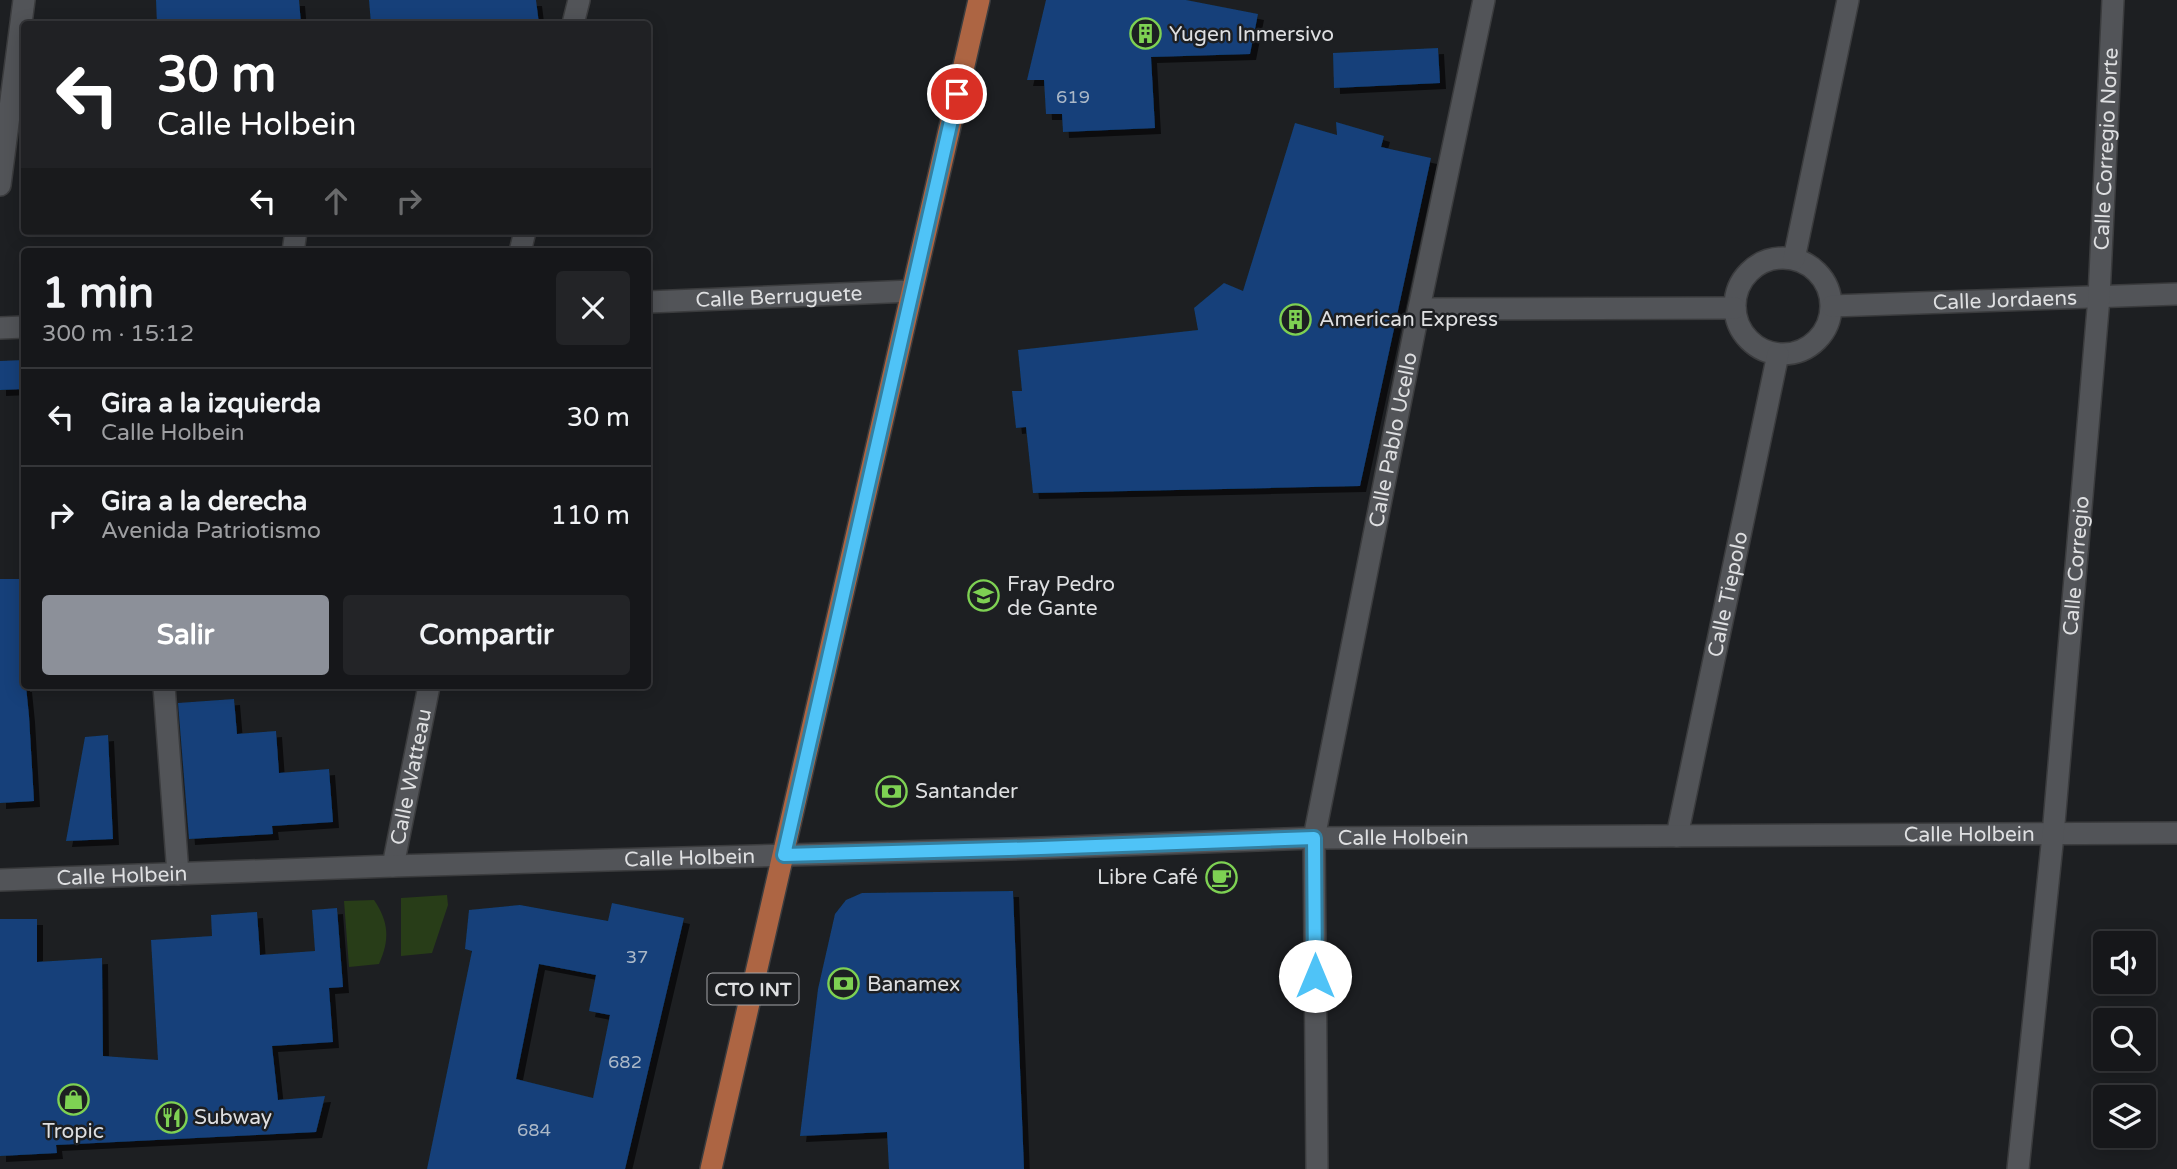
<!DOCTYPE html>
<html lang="es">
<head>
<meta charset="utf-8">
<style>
	:root { --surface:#16171a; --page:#232427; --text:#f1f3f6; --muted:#9e9fa2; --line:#353639; --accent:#8c9099 }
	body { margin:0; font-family:"Varela Round",sans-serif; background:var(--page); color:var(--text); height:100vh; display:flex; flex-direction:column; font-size:26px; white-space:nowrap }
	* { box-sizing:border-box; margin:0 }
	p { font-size:23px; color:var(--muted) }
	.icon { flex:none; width:38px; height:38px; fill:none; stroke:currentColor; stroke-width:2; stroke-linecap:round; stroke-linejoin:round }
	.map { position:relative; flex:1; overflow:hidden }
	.side { position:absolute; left:21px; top:248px; width:630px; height:441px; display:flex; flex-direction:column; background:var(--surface); border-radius:7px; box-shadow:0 4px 18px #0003,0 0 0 2px var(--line) }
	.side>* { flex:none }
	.hud { position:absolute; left:21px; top:21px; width:630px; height:214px; border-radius:7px; box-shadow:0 4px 18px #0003,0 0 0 2px var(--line); background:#202124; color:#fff; overflow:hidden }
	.tools { position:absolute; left:2093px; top:931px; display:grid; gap:14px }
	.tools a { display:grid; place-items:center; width:63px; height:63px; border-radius:7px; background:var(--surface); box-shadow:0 4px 18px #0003,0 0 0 2px var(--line); font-size:35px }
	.pin { position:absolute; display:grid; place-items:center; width:60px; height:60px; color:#fff; margin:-30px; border:4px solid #fff; border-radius:50%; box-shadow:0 2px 7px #0007 }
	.me { position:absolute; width:77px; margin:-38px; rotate:0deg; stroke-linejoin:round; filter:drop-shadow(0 0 5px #0008) }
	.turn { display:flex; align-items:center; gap:24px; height:147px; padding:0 21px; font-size:32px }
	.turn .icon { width:91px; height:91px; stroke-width:2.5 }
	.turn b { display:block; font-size:49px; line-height:60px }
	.lanes { display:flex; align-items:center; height:66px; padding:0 21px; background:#0003; justify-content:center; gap:35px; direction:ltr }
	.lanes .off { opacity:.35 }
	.round { display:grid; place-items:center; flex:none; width:74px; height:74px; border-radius:7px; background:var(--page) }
	.summary { display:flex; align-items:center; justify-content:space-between; height:119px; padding:0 21px }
	h1 { font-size:42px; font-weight:700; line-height:52px }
	.primary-button { display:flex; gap:14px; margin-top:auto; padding:14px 21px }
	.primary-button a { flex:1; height:80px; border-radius:7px; background:var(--accent); color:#fff; font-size:28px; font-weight:700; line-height:80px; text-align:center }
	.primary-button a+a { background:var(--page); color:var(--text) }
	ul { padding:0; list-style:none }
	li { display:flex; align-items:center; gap:21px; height:98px; padding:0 21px; border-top:2px solid var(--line) }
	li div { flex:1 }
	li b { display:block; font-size:26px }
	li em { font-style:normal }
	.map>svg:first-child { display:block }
</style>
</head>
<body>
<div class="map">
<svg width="2177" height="1169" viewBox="0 0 2177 1169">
	<defs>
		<filter id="shadow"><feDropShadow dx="6" dy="6" stdDeviation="0" flood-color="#0009"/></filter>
	</defs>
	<rect width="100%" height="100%" fill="#1d1f22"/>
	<path fill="#283d18" d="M447,895L448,905L432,953L401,956V898Z
		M374,900C389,922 390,940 379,964L349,967L344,901Z"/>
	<path fill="#13417a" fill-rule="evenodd" filter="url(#shadow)" d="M156,0H299L301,24H157Z
		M369,0H536L539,24H371Z
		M1046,0H1186L1258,14L1250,54L1151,57L1155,128L1063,132L1062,114H1046L1044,80H1027Z
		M1438,48L1440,83L1334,88L1333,53Z
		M1336,122L1384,136L1381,147L1431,158L1360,486L1033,493L1026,427L1016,428L1012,391H1022L1018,350L1198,330L1194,308L1224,283L1243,291L1295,123L1337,135Z
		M24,360V389L0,390V361Z
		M0,579H22L24,686H26L29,716L34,801L0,803Z
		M234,699L237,734L276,731L279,773L329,769L333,822L272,826L273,834L189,839L178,703Z
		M108,735L113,839L66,841L85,737Z
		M1013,891L1024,1169H889L887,1132L800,1136L818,989L835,914L846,900L862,893Z
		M612,903L684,918L625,1169H427L472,951L465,949L469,910L520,905L608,921ZM539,964L596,975L589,1011L610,1015L593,1098L516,1079Z
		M337,908L343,987L329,988L333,1042L272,1046L278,1100L325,1096L316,1132L56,1145L57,1153L0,1156V919H37V962L102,958L103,1056L158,1060L151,940L212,936L211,915L257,912L260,955L315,951L312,910Z"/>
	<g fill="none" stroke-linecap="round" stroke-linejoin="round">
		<defs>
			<g id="minor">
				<path d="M573,24L579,0"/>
				<path d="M0,185L24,0"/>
				<path d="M293,252L296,231"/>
				<path d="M520,252L525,231"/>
				<circle cx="1783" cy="306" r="48"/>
				<path d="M1794,259L1848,0"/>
				<path id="s1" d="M648,302L912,291"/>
				<path id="s2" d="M1832,306L2177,294"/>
				<path d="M1419,309L1735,308"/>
				<path d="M0,328L24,327"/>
				<path d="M164,686L178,874"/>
				<path id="s3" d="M1677,836L1778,354"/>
				<path id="s4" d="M393,866L429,686"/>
				<path id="s5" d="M0,880L393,866L1041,848L1314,838L2177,833"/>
				<path id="s6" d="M1317,1169L1314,838L1417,318L1484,0"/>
				<path id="s7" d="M2018,1169L2053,835L2099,297L2113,0"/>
			</g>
			<path id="primary" d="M711,1169L979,0"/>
		</defs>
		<use href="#minor" stroke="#3b3c3e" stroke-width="24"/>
		<use href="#primary" stroke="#3b3c3e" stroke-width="24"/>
		<use href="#minor" stroke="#525458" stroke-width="21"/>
		<use href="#primary" stroke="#ad6543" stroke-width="21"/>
	</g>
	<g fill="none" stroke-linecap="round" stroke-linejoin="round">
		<defs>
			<path id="route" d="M957,94L784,855L1041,848L1314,838L1315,976"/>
		</defs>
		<use href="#route" stroke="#337fa1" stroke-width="18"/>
		<use href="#route" stroke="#4fc3f7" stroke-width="12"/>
	</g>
	<defs>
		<symbol id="building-ring" viewBox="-11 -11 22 22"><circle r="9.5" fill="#1d1f22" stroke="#7ed153" stroke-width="1.5"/><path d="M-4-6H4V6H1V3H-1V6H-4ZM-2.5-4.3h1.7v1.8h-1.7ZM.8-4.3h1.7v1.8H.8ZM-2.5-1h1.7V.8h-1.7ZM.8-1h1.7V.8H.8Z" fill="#7ed153"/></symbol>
		<symbol id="school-ring" viewBox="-11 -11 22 22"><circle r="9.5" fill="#1d1f22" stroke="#7ed153" stroke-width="1.5"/><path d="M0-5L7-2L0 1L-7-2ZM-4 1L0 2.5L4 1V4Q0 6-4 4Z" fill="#7ed153"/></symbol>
		<symbol id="bank-ring" viewBox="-11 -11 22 22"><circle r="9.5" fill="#1d1f22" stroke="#7ed153" stroke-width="1.5"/><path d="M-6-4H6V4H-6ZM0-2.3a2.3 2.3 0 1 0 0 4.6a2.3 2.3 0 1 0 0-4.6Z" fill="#7ed153"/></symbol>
		<symbol id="cafe-ring" viewBox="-11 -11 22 22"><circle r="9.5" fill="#1d1f22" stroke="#7ed153" stroke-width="1.5"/><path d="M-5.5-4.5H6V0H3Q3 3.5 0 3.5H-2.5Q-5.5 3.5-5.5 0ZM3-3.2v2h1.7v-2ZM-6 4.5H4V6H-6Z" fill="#7ed153"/></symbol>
		<symbol id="shop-ring" viewBox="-11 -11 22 22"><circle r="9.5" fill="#1d1f22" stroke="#7ed153" stroke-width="1.5"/><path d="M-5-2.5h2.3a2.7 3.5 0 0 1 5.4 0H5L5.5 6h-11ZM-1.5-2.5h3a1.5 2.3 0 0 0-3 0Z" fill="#7ed153"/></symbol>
		<symbol id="restaurant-ring" viewBox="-11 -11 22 22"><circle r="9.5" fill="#1d1f22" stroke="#7ed153" stroke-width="1.5"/><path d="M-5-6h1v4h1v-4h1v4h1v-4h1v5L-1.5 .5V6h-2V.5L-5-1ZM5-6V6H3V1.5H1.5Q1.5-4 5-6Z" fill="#7ed153"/></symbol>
	</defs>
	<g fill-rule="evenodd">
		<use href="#building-ring" x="1128" y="16" width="35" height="35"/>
		<use href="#building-ring" x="1278" y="302" width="35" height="35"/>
		<use href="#school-ring" x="966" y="578" width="35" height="35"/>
		<use href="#bank-ring" x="874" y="774" width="35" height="35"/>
		<use href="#cafe-ring" x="1204" y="860" width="35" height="35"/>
		<use href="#bank-ring" x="826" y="966" width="35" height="35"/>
		<use href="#shop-ring" x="56" y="1082" width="35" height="35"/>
		<use href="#restaurant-ring" x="154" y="1100" width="35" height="35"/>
	</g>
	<g text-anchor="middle" stroke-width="5" stroke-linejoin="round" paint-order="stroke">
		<g font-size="18" fill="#abb8c7">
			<text x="1073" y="103">619</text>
			<text x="637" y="963">37</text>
			<text x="625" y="1068">682</text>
			<text x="534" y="1136">684</text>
		</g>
		<rect fill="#1d1f22" stroke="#a4a5a8" stroke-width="2" x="707.5" y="973.5" width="91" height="31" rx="5"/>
		<g font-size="19" font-weight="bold" fill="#dedfe1">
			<text x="753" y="996">CTO INT</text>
		</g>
		<g font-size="21" fill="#dedfe1" stroke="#1d1f22" text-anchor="start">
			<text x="1169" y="41">Yugen Inmersivo</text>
			<text x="1319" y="326">American Express</text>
			<text x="1007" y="591">Fray Pedro<tspan x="1007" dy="24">de Gante</tspan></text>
			<text x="915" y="798">Santander</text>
			<text x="1198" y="884" text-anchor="end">Libre Café</text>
			<text x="867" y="991">Banamex</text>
			<text x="194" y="1124">Subway</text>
			<text x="73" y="1138" text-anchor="middle">Tropic</text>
		</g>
		<g font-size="21" fill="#dedfe1" stroke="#1d1f22">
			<text dy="7" stroke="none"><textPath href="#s7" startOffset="1024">Calle Corregio Norte</textPath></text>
			<text dy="7" stroke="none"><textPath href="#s1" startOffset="131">Calle Berruguete</textPath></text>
			<text dy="7" stroke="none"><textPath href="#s2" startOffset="173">Calle Jordaens</textPath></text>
			<text dy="7" stroke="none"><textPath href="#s6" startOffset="737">Calle Pablo Ucello</textPath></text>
			<text dy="7" stroke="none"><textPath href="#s7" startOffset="606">Calle Corregio</textPath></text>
			<text dy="7" stroke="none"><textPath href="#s3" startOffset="247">Calle Tiepolo</textPath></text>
			<text dy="7" stroke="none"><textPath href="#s4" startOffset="91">Calle Watteau</textPath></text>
			<text dy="7" stroke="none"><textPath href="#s5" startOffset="1970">Calle Holbein</textPath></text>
			<text dy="7" stroke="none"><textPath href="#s5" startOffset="1404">Calle Holbein</textPath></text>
			<text dy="7" stroke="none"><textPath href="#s5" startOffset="690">Calle Holbein</textPath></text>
			<text dy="7" stroke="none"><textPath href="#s5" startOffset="122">Calle Holbein</textPath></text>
		</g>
	</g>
</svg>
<div class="tools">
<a><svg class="icon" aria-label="sound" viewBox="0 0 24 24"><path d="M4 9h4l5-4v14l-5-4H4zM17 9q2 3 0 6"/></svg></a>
<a><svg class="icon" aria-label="search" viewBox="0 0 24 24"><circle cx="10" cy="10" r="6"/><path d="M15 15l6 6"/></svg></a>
<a><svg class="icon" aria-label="layers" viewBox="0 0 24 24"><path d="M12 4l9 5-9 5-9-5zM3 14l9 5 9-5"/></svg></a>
</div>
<div class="pin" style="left:957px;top:94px;background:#d93025"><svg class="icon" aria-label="arrive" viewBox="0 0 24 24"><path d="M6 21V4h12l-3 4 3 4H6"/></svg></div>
<svg class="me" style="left:1315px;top:976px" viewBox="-20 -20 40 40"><circle r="19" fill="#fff"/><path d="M0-13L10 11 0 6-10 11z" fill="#4fc3f7"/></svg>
<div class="hud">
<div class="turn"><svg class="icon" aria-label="left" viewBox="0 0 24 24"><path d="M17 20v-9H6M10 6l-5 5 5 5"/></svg><div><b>30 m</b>Calle Holbein</div></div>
<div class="lanes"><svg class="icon" aria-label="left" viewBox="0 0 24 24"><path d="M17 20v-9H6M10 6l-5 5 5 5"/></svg><svg class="icon off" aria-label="ahead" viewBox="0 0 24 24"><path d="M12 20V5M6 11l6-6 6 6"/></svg><svg class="icon off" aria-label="right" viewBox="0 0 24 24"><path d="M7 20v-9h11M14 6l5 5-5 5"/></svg></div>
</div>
<section class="side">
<div class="summary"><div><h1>1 min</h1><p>300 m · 15:12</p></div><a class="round"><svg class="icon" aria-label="close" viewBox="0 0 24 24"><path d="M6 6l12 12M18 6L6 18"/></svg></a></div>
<ul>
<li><svg class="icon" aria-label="left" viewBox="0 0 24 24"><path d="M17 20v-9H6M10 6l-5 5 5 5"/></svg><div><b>Gira a la izquierda</b><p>Calle Holbein</p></div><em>30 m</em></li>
<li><svg class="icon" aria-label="right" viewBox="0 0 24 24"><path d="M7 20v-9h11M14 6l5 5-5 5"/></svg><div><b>Gira a la derecha</b><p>Avenida Patriotismo</p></div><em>110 m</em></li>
</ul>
<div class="primary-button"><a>Salir</a><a>Compartir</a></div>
</section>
</div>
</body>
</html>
